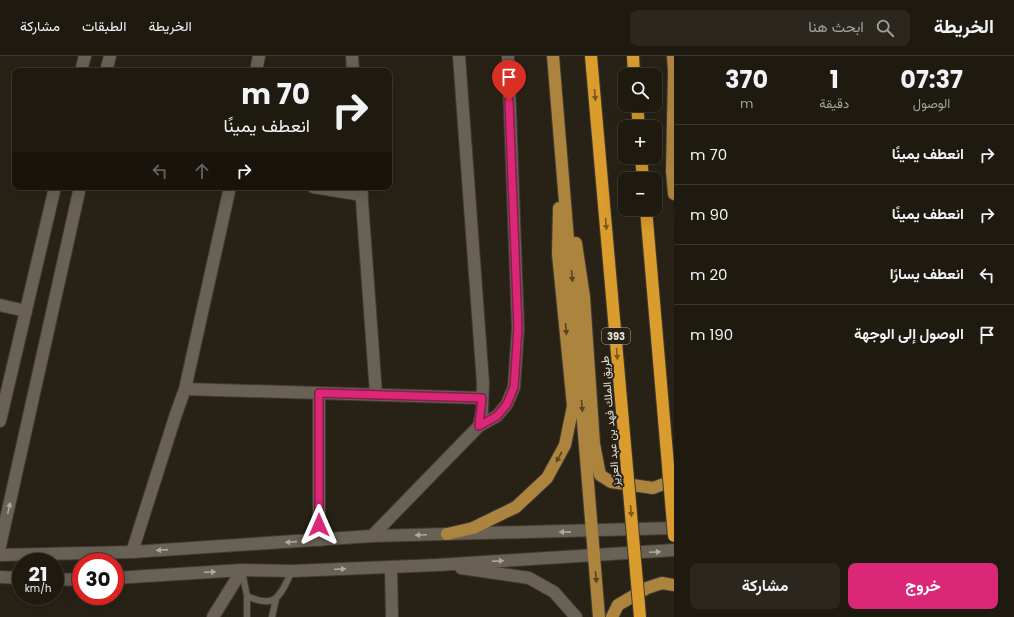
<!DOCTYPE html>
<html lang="ar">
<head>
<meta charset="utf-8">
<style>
	:root { --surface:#1e1a10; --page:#2b271e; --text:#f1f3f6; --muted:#a1a19f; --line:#3c3830; --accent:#db2777 }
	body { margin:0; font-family:Poppins,Vazirmatn,sans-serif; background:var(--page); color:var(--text); direction:rtl; height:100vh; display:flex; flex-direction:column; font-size:15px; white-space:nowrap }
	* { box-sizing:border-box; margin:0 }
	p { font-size:13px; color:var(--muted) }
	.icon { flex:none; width:22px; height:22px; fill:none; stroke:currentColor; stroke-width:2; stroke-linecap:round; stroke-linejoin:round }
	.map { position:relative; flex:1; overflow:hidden; direction:ltr }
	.sheet { display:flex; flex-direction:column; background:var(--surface); width:340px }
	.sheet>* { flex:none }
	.banner { position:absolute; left:12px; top:12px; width:380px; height:122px; border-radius:8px; box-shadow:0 4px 16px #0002,0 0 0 1px var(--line); direction:rtl; background:#1e1a10; color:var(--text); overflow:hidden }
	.tools { position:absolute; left:618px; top:12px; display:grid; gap:8px }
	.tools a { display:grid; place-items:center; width:44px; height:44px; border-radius:8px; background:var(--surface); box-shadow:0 4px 16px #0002,0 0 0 1px var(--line); font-size:20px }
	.speed { position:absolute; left:12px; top:497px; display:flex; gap:8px; font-size:20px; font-weight:700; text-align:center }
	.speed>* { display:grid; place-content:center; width:52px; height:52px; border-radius:50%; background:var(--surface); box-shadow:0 4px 16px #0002,0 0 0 1px var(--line); line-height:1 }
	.speed small { font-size:10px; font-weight:400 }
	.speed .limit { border:6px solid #d22; background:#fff; color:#111 }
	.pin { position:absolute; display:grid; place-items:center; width:34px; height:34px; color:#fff; margin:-41px -17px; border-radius:50% 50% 50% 0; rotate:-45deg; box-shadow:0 0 4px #0007 }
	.pin .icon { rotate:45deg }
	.me { position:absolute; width:44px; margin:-22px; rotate:0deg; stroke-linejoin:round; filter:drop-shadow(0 0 3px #0008) }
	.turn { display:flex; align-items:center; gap:14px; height:84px; padding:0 16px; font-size:18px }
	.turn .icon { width:52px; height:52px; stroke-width:2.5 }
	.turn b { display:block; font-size:28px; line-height:34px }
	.lanes { display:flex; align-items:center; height:38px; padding:0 16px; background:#0003; justify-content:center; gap:20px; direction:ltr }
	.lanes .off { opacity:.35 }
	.eta { display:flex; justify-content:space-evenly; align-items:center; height:68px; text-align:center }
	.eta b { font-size:24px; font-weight:700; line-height:28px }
	.button { display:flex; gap:8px; margin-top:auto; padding:8px 16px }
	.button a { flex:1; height:46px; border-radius:8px; background:var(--accent); color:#fff; font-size:16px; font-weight:700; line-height:46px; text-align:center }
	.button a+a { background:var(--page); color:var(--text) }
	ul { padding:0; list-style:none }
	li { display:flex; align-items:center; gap:12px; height:60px; padding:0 16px; border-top:1px solid var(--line) }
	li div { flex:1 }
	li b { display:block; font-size:15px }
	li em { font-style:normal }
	header { display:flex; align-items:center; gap:24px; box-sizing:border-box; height:56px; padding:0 20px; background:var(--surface); border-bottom:1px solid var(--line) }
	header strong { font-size:19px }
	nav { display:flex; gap:22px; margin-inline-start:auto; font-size:14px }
	.search { width:280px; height:36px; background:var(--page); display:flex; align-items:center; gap:10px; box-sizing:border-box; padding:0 14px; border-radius:8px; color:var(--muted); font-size:15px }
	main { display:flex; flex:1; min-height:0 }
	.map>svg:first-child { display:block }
</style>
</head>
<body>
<header>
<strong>الخريطة</strong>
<div class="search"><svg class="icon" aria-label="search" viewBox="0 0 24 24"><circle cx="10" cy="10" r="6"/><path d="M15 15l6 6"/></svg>ابحث هنا</div>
<nav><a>الخريطة</a><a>الطبقات</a><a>مشاركة</a></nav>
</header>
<main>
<section class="sheet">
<div class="eta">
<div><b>07:37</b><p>الوصول</p></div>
<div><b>1</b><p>دقيقة</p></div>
<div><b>370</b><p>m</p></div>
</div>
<ul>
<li><svg class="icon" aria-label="right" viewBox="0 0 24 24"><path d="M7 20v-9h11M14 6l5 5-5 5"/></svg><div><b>انعطف يمينًا</b></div><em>70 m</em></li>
<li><svg class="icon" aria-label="right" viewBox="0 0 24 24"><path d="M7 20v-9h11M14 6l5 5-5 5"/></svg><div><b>انعطف يمينًا</b></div><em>90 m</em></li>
<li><svg class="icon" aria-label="left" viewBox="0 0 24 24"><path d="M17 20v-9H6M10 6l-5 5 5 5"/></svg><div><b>انعطف يسارًا</b></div><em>20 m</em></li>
<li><svg class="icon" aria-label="arrive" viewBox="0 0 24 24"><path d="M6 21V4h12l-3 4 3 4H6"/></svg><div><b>الوصول إلى الوجهة</b></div><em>190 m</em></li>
</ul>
<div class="button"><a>خروج</a><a>مشاركة</a></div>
</section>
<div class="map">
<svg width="674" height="561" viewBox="0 0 674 561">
	<rect width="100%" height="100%" fill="#282216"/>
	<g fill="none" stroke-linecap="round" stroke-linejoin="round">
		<defs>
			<path id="lane" d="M242,515L247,540C277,554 280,539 292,515
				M247,540V561
				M272,561L276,543"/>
			<path id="street" d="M352,0L353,15
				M256,15L259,0
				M313,131L362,139
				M361,131L376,338
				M0,249L26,255
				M185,333L482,342
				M319,337V484
				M479,370L497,360L507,348L514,331L518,272L508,0
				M372,480L479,370L482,354L483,327L459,0
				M132,496L176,358L185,333L230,131
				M391,511L392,561
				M213,561L242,514"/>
			<path id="secondary" d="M81,15L85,0
				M106,15L110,0
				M0,365L55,131
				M0,490L80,131
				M0,499L132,496L372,480L674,472
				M461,512L529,522L554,536L576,561
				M0,521L21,522
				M115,522L242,514L292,515L437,509L674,494
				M55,523L81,524"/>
			<path id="primary" d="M553,0L599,561
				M673,0L674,15
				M674,16L672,115L674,138
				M576,187L584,241L594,388L600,419L611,426L653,432L674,424
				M447,478L473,472L516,451L547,422L565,389L573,350L558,198L559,152
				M612,561L618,549L647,532L662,527L674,529"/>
			<path id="highway" d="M633,0L634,19
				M637,49L639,71
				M641,101L643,123"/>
		</defs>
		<use href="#lane" stroke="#403b33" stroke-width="8"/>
		<use href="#street" stroke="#403b33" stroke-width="14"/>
		<use href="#secondary" stroke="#403b33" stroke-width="14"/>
		<use href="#primary" stroke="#403b33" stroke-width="14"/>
		<use href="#highway" stroke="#403b33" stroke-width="14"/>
		<use href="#lane" stroke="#686154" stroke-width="6"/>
		<use href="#street" stroke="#686154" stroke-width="12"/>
		<use href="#secondary" stroke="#686154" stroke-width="12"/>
		<use href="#primary" stroke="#ac843d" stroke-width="12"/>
		<use href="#highway" stroke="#d99c2d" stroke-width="12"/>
		<defs>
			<path id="highway-bridge" d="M591,0L640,561
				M646,153L674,480"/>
		</defs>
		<use href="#highway-bridge" stroke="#403b33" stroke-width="14" stroke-linecap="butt"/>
		<use href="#highway-bridge" stroke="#d99c2d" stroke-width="12"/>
	</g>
	<defs><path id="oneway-solid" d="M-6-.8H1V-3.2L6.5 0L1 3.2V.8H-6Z"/></defs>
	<g fill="#785920">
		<use href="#oneway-solid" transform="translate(595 39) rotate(85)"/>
		<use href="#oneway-solid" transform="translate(606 168) rotate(85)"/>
		<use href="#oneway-solid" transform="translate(617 298) rotate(85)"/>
		<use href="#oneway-solid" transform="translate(631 455) rotate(85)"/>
	</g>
	<g fill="#564424">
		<use href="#oneway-solid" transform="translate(572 220) rotate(85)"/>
		<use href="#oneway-solid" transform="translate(566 273) rotate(85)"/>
		<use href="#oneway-solid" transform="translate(582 350) rotate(85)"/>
		<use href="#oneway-solid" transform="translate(559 401) rotate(119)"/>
		<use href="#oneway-solid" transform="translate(596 521) rotate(85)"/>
	</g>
	<g fill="#aea99f">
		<use href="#oneway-solid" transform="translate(9 452) rotate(-77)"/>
		<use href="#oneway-solid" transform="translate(565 476) rotate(179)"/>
		<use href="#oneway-solid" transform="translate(421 479) rotate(178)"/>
		<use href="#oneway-solid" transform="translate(291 486) rotate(176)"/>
		<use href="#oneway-solid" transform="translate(162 494) rotate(176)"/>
		<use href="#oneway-solid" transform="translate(655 496) rotate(-3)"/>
		<use href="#oneway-solid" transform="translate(498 505) rotate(-4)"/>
		<use href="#oneway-solid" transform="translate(340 513) rotate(-3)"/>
		<use href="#oneway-solid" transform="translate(210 516) rotate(-3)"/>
	</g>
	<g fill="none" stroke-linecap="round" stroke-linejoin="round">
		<defs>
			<path id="route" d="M319,469V337L482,342L479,370L497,360L507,348L514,331L518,272L509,45"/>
		</defs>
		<use href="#route" stroke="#8e194d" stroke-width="10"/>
		<use href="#route" stroke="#db2777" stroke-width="7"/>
	</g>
	<g text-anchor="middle" stroke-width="4" stroke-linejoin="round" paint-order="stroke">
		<rect fill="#282216" stroke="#aeaaa1" stroke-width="1" x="602" y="272" width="28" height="16" rx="3"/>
		<g font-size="10" font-weight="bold" fill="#e8e4dc">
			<text x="616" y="284">393</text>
		</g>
		<g font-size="11" fill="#e8e4dc" stroke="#282216">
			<text transform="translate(610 365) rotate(-95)" y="4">طريق الملك فهد بن عبد العزيز</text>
		</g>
	</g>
</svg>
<div class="tools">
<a><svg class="icon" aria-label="search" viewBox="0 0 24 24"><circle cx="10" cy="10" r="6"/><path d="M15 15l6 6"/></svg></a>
<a>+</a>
<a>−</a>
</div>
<div class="speed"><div>21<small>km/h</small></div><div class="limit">30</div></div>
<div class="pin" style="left:509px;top:45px;background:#d93025"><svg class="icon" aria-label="arrive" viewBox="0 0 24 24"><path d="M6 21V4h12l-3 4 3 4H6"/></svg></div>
<svg class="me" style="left:319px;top:469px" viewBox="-20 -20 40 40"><path d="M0-17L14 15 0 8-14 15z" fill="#db2777" stroke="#fff" stroke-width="4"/></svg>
<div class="banner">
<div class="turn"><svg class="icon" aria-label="right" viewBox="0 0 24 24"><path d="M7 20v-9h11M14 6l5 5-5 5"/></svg><div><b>70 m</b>انعطف يمينًا</div></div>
<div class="lanes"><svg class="icon off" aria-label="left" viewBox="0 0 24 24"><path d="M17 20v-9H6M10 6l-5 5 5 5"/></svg><svg class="icon off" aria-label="ahead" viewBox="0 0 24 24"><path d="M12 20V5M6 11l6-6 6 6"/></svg><svg class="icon" aria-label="right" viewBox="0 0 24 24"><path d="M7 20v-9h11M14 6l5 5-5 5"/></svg></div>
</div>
</div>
</main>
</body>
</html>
